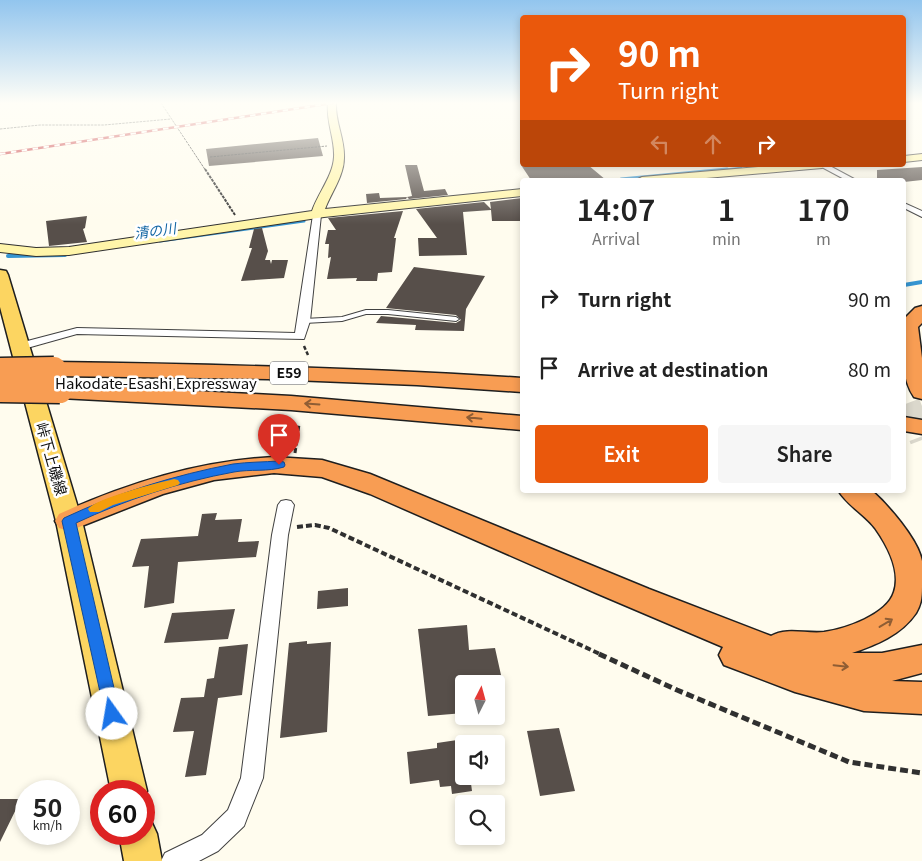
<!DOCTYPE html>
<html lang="en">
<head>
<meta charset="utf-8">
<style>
	:root { --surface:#fff; --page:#f6f6f6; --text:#222; --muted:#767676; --accent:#ea580c }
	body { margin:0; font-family:Georgia,"Noto Sans JP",serif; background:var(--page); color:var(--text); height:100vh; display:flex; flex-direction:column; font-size:19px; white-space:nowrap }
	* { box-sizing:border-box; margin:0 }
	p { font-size:16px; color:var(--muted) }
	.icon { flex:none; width:28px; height:28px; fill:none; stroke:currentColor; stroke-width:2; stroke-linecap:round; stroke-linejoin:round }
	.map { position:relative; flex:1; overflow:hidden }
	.sheet { position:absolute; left:520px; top:178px; width:386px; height:315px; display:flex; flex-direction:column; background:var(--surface); border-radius:5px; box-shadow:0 2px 8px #0003 }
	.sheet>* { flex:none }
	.guide { position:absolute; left:520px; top:15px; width:386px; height:152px; border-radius:5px; box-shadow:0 2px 8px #0003; background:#ea580c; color:#fff; overflow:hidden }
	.needle { width:32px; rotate:6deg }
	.buttons { position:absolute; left:455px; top:675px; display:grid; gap:10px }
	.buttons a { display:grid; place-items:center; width:50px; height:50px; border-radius:5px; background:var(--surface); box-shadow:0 2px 8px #0003; font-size:25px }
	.speed { position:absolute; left:15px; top:780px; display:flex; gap:10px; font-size:25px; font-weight:700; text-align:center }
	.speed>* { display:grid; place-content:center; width:65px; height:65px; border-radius:50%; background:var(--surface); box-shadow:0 2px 8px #0003; line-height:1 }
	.speed small { font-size:12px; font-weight:400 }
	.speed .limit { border:8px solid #d22; background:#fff; color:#111 }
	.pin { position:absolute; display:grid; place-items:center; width:42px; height:42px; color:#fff; margin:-51px -21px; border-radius:50% 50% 50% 0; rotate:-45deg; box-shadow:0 0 5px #0007 }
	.pin .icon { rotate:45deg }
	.me { position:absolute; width:55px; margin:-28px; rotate:347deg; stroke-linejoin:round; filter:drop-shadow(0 0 4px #0008) }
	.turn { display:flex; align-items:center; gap:18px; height:105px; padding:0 15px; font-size:22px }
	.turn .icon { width:65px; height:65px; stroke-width:2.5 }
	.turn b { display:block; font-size:35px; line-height:42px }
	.lanes { display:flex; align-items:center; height:48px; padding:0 15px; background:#0003; justify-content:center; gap:25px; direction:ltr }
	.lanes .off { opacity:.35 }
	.eta { display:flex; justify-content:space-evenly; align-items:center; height:85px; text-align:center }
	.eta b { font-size:30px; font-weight:600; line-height:35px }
	.button { display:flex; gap:10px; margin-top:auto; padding:10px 15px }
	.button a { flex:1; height:58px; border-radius:5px; background:var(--accent); color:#fff; font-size:20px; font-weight:600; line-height:58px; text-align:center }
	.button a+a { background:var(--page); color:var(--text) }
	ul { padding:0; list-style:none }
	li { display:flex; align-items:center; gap:15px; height:70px; padding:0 15px }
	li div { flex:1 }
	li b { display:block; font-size:19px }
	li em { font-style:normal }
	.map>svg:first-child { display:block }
</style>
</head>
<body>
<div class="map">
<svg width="922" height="861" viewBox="0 0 922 861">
	<rect width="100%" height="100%" fill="#fffcee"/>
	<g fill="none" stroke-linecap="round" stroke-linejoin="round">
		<path stroke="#3695d1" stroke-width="2.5" d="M756,167L782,165
			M714,171L741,168"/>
		<path stroke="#3695d1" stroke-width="3" d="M621,179L727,169
			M160,241L304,221"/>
		<path stroke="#3695d1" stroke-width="4" d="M8,256L65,255
			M904,285L922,282"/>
	</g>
	<path fill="#574f4a" d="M318,138L323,156L209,166L206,149Z
		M405,165H417L424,191L445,189L448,195L409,199L407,197L412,196Z
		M521,165H588L606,180H531Z
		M922,167V180L904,182V180H877V170Z
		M379,193L380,198L407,197L406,199L367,203L366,194Z
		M522,198V221H492L491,210L463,212L467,255L419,256L418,238H437L416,209L484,202L491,209L490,202Z
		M403,211L394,238H396L392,272L378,273L377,281H356L357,278L327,279L331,257L328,258L329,244H325L328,230H336L328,218Z
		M87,216L85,228L83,229L87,242L49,246L46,221Z
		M262,228L268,251L265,260H270L271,264L272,260H288L284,278L241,281L252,248H249L254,229Z
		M414,267L485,276L466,309L464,331L415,330L416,325L376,323L381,316L456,323L461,320L456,315L386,308Z
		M217,513L215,520L242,519L238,542L259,541L256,557L178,562L174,603L144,608L149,566L132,567L141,539L198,536L202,514Z
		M348,588V606L317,609L318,591Z
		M235,609L228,639L164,643L172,613Z
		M467,625L469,650L495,648L503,684H464V713L428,716L418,629Z
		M307,641V644L331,642L327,732L280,738L289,643Z
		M248,644L242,695L218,698L206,775L185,777L194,731L173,732L181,698L204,697L207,679L214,678L219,647Z
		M559,728L575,791L540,796L527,731Z
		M464,739V776H470L472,791L452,794L451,786L440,787L439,780L410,784L407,752L437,748V743Z
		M0,799H21L0,842Z"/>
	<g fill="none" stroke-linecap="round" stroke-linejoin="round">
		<path stroke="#dbd8cc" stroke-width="24" stroke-dasharray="24 12" stroke-linecap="butt" d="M908,403L922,440"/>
		<defs>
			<path id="lane" d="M366,310H388L456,317L459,319L456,321L388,314H366L342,321L304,323L301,321L304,319L342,317Z"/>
			<path id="street" d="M818,165H828L856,180H846Z
				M904,203L922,211V217L904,208Z
				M317,212L321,215L310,321L304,339L77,334L20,350L14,346L16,344L77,328L295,333L313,215Z
				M286,500L291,501L294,505L288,535L263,778L247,818L244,826L218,851L199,861H161L165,853L202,835L228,810L241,778L272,535L278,505L281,501Z"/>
			<path id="secondary" d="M328,103H336C335,122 345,139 344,158C344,176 331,193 325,209L522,189V196L324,217L69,255L36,256L0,252V244L36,248L69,247L312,211C318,193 333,176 334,157C335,139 326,122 328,103Z
				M922,154V160L904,162V156Z
				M782,165H827L822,168L683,180H636L642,177Z"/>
			<path id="primary" d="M0,270L6,271L8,275L82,521L147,791L144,799V791H111L56,521L0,307Z
				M144,817L151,821L157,834L162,861H124L119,834H144Z"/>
			<path id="highway" d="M922,306V323L918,327L922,358V399L914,397C899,375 904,344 904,319L915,308Z
				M54,362C210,364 366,368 522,378V392L417,385L268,379L54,376L46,374L43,369L46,364Z
				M60,384L291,396L522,416V430L291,410L60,398L52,396L48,391L52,386Z
				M904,417L922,420V434L904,431Z
				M274,457L322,460L370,474L649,589L771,636C787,627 806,634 824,632C845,629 887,615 894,592C901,571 887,545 875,528C864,514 847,505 838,490H871C887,504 918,539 922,561C922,568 922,577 922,584C922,595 922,603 916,613C901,635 876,645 852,653H882L922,645V673L892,681L922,682V714L864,711L795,692L724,665L719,655L723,647L596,593L370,494L322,477L274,473L214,480L163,494L69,531L59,528L55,521L59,514C128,483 198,461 274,457Z"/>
		</defs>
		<use href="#lane" stroke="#414141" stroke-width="2"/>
		<use href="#street" stroke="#414141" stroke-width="2"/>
		<use href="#secondary" stroke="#303030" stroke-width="2"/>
		<use href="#primary" stroke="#1f1f1f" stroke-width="3"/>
		<use href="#highway" stroke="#1f1f1f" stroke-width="3"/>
		<path stroke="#303030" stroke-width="1" stroke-dasharray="2.5 1" stroke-linecap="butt" d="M161,103L206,171
			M0,129L40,125H104L171,119
			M210,157L327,146"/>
		<path stroke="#303030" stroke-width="2" stroke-dasharray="3 1" stroke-linecap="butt" d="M205,169L235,215"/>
		<path stroke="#303030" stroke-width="2.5" stroke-dasharray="4 2" stroke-linecap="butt" d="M304,346L308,355"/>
		<path stroke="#303030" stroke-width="3" stroke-dasharray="5 2.5" stroke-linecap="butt" d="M295,453L299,424"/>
		<path stroke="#303030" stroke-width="4" stroke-dasharray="6 3" stroke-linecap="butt" d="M297,527L315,525L329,528L602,655"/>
		<path stroke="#303030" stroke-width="5" stroke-dasharray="8 4" stroke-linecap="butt" d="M599,654L677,690L849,762L922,773"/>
		<use href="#lane" fill="#fff" fill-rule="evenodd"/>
		<use href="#street" fill="#fff" fill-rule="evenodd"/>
		<use href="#secondary" fill="#fff5a9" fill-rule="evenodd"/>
		<use href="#primary" fill="#fcd561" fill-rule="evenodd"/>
		<use href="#highway" fill="#f89d53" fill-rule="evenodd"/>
		<defs>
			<path id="rail" d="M0,154L333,103"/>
		</defs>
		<use href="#rail" stroke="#c2212a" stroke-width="2.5"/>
		<use href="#rail" stroke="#fff" stroke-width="2" stroke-dasharray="5.5" stroke-linecap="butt"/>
		<defs>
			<path id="highway-bridge" d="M0,370L54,369
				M0,390L60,391"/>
		</defs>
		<use href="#highway-bridge" stroke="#1f1f1f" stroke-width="27" stroke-linecap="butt"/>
		<use href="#highway-bridge" stroke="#f89d53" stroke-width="24"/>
	</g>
	<defs><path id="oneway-shaft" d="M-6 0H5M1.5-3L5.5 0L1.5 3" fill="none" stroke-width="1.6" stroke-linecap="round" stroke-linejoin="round" transform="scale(1.25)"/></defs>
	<g stroke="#8f5d34">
		<use href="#oneway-shaft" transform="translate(312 404) rotate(-176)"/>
		<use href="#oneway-shaft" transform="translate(474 418) rotate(-174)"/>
		<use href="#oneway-shaft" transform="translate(886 623) rotate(-31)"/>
		<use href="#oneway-shaft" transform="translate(841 666) rotate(6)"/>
	</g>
	<linearGradient id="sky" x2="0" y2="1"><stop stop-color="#92c5ee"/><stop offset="0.46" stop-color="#fffef7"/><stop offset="1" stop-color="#fffef7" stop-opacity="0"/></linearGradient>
	<rect width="922" height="224" fill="url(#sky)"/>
	<path fill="#1a73e8" stroke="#114b97" d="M279,461L284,462L285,465L284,467C268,472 250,469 234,472C179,482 125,500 76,523L120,714L118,719L112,722L106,719L62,521L64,518C117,493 175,475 233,464C248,462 264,462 279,461Z"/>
	<path fill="#f59e0b" d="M174,479L178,480L180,483L178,485L113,505L99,512H90L88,509C96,498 158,483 174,479Z"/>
	<g text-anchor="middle" stroke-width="5" stroke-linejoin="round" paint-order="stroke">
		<g font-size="14" font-style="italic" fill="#1366a4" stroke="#fff">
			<text transform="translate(155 231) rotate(-8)" y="5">清の川</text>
		</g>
		<rect fill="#fff" stroke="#565656" stroke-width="1" x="270" y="361.5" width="38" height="23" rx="4"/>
		<g font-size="14" font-weight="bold" fill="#0e0e0e">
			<text x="289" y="378">E59</text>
		</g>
		<g font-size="15" fill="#0e0e0e" stroke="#fff">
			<text x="156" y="389">Hakodate-Esashi Expressway</text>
			<text transform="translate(51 459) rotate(74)" y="5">峠下上磯線</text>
		</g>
	</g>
</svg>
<div class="buttons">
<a><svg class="needle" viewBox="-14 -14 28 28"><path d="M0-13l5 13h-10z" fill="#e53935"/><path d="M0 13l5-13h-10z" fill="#767676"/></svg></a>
<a><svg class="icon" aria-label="sound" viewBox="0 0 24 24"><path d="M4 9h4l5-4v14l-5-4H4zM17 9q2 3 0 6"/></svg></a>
<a><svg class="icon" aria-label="search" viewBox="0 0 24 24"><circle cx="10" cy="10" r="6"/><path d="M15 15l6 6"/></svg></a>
</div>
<div class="speed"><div>50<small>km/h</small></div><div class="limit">60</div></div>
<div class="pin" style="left:279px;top:465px;background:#d93025"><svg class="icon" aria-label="arrive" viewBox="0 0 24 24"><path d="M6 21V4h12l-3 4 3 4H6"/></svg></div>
<svg class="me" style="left:112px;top:714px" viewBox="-20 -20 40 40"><circle r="19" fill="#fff"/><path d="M0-13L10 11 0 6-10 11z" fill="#1a73e8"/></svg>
<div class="guide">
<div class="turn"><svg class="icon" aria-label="right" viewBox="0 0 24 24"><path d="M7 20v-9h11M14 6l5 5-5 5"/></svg><div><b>90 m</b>Turn right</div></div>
<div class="lanes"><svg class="icon off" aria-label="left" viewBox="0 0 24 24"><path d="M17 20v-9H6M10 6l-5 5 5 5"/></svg><svg class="icon off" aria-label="ahead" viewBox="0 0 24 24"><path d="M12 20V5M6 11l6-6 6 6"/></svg><svg class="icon" aria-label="right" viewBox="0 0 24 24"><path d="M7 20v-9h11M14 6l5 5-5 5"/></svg></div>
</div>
<section class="sheet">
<div class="eta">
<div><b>14:07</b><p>Arrival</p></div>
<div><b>1</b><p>min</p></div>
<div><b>170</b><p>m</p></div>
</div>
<ul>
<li><svg class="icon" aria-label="right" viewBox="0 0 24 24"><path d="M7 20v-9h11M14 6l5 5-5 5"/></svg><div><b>Turn right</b></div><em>90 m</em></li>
<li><svg class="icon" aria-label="arrive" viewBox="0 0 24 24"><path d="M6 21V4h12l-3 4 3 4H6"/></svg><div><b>Arrive at destination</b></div><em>80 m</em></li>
</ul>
<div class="button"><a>Exit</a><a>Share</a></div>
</section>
</div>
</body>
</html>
